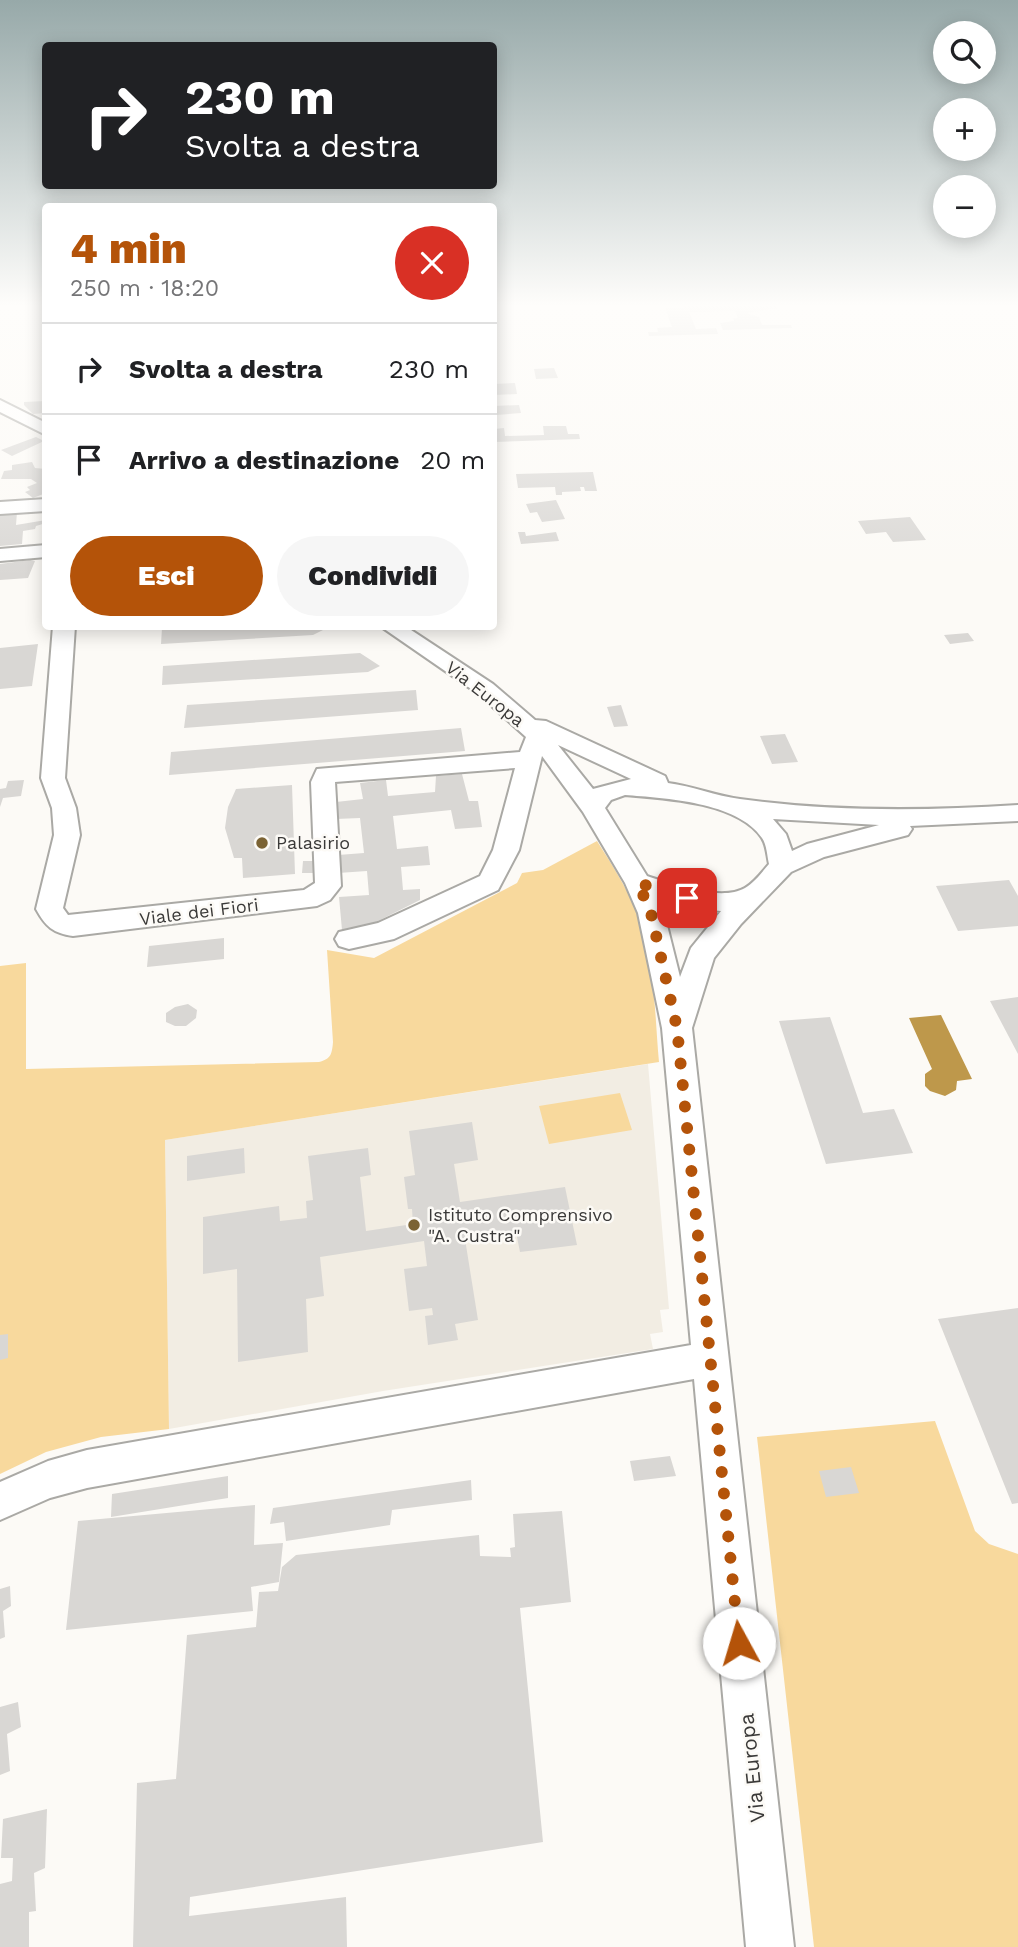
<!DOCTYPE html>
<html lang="it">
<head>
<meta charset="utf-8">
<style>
	:root { --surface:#fff; --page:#f6f6f6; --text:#202124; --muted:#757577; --line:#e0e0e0; --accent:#b45309 }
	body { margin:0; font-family:"Work Sans",sans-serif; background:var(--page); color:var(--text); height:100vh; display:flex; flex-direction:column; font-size:26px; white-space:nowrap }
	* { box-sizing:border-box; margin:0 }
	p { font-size:23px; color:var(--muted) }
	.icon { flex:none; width:38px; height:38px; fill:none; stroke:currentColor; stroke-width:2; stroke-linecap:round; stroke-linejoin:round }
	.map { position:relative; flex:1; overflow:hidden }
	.side { position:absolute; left:42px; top:203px; width:455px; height:427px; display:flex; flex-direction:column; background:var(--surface); border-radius:7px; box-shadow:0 4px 18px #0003 }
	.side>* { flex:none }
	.top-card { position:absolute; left:42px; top:42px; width:455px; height:147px; border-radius:7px; box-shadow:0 4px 18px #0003; background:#202124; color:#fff; overflow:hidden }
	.tools { position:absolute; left:933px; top:21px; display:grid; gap:14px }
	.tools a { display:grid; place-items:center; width:63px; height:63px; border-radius:50%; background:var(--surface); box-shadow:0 4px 18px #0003; font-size:35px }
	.pin { position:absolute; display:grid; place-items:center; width:60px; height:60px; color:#fff; margin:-30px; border-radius:14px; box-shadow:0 4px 10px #0006 }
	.me { position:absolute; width:77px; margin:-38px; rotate:354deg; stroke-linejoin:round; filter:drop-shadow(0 0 5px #0008) }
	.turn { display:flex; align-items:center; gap:24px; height:147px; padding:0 28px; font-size:32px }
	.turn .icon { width:91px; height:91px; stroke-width:2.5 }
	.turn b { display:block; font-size:49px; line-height:60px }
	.round { display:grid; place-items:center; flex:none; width:74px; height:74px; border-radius:37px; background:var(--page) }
	.head { display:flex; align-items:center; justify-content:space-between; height:119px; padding:0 28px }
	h1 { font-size:42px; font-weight:800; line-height:52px; color:var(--accent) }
	.primary-button { display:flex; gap:14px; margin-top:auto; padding:14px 28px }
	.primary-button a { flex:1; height:80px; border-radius:42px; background:var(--accent); color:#fff; font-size:28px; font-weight:800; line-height:80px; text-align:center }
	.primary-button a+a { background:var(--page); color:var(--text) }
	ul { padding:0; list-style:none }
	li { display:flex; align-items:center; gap:21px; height:91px; padding:0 28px; border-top:2px solid var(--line) }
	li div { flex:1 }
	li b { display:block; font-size:26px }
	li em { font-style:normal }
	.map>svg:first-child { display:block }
</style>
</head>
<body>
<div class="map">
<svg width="1018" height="1947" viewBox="0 0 1018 1947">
	<rect width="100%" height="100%" fill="#fcfaf6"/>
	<path fill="#f2ede3" d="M648,1064L669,1309L660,1310L663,1332L650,1334L653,1349L383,1391L169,1429L165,1140Z"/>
	<path fill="#f8d99d" d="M597,841C614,868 633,897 642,927C655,970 655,1019 659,1062L165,1140L169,1429L101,1437L46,1452L0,1474V966L26,963V1069L319,1062C331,1059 332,1054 333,1042L327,950L374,958L517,883L522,873L543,870Z
		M620,1093L632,1130L549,1144L539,1106Z
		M935,1421L975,1531L989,1544L1018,1554V1947H814L757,1437Z"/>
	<path fill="#be984b" d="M941,1015L972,1079L957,1081L956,1090L945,1096L930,1091L925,1086V1074L932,1069L909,1018Z"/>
	<path fill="#d9d7d4" d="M684,304H721L722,306L755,304L761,307L774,305L778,308L747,313L759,317L762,325H791L792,328L723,330L720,323L734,321L733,318H738L735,311L689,312L696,329L716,328L718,334L649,336L648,332H658L657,328L672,327L665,308L685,307Z
		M554,368L558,378L536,379L534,369Z
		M515,383L517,394L494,395V384Z
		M46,401V413L33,414L24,405V402Z
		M519,405L521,413L496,415L494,406Z
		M543,426H566L568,434H579L580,439L494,442V429L504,428L505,436L544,435Z
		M36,437L44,441L12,456L1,450Z
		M32,462L35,468L46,469V493L33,498L25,492L30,490L27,487L37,483L31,479H1L4,471L12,470V465Z
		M593,472L597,491H585L584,487H580L581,491L562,492V495H556L555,487L518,488L516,474Z
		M556,500L565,519L542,522L537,512L530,513L526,504Z
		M17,512L16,525L46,520V523L36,526L35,529L23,531L22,544L0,546V514Z
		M910,517L926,540L893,542L886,532L866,534L858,521Z
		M518,532H525L526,536L556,532L559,541L521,544Z
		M30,560L35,561L28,578L0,580V564Z
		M180,626H318L323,630L313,635L161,644L162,628Z
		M968,633L974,641L950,644L944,635Z
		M38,644L32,686L0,689V648Z
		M360,653L380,666L368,672L162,685L163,666Z
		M416,690L418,710L184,728L187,705Z
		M621,705L628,726L614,727L607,707Z
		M461,728L465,751L169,775L171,752Z
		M785,734L798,762L772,764L760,736Z
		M462,774L469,801H478L482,827L455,829L451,810L393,816L397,849L428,846L430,865L401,867L403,890L420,889V900L364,928L342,930L339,897L369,895L367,871L338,873V855L364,853L360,818L336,819V802L363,799L360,783L386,780L388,796L435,792L436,776Z
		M24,780L21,796L3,798L0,807V789L6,788L8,781Z
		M292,785L295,874L243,878L242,858H234L225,828L228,807L236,789Z
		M303,861H318L317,873H302Z
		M1009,880L1018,896V926L958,931L936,886Z
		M224,938V959L147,967L149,946Z
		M1018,997V1054L990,1001Z
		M188,1004L197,1010L196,1018L186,1026H175L166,1022V1013L175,1007Z
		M830,1017L863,1113L894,1109L913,1153L826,1164L779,1021Z
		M472,1122L478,1160L454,1164L460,1202L565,1187L577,1245L520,1252L516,1232L465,1239L478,1320L455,1324L458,1340L428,1345L425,1316L433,1315L432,1308L409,1311L404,1269L427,1266L424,1241L320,1257L324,1296L306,1299L308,1352L238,1362L237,1269L203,1274V1217L279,1206L280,1221L307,1218L306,1201L313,1200L308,1156L368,1148L371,1175L360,1177L366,1231L413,1224L412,1209H408L404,1177L415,1175L409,1131Z
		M244,1148L245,1173L187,1181V1156Z
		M1018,1308V1503L1012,1504L938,1319Z
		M8,1334V1358L0,1360V1335Z
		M670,1456L676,1476L634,1481L630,1461Z
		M851,1467L859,1493L826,1497L819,1471Z
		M228,1476V1498L111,1517L112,1494Z
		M471,1480L472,1500L392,1510L390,1525L286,1541L284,1522L270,1524L273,1508Z
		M255,1505L254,1545L283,1543L279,1582L251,1587L253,1611L66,1630L78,1521Z
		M562,1511L571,1602L520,1608L543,1842L190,1897L189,1916L346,1897L347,1947H133L137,1783L176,1779L187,1635L256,1627L259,1592L278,1591L282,1567L296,1555L479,1535L480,1556L511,1557L510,1548L515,1547L513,1514Z
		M10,1586L11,1606L3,1611L5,1637L0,1639V1589Z
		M18,1702L21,1727L7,1734L10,1771L0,1775V1707Z
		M47,1809L45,1868L34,1873L36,1911L29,1912V1947H0V1884L12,1881L13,1858H1L3,1819Z"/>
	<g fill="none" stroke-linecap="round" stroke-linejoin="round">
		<defs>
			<path id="minor" d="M0,400L46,423V435L0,412Z
				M46,499V511L0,514V502Z
				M46,545V557L0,561V549Z
				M53,626H75L65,778L76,808L80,835L63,908L68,915L304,890L315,883L311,782L317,769L520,752L526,737L477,693L380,626H405L493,684L535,720L546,721L665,776L668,783C692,786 716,796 740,799C832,812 926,811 1018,805V821L910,826L912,829L908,835L824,857L791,872L741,924L714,958L692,1028L794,1947H746L694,1379L87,1488L50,1498L0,1520V1482L48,1461L87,1450L691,1345L662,1028L638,913L625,883L583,812L542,756L519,850L498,890L394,939L349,949L339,946L335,939L339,932L378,923L480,876L493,850L515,768L335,782L341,886L330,900L317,906L73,936C53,933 46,927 36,909L54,835L52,808L41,778ZM558,745L631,779L593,789ZM625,795C664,798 738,802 762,838C767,845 767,856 769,864C762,872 755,882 745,888C721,902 672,884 647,876L605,808L611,800ZM773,819L879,825L807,844L792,851L786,834ZM658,899L697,909L721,911L691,948L680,977L664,913Z"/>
		</defs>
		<use href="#minor" stroke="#aaa9a5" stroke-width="4"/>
		<use href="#minor" fill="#fff" fill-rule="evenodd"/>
	</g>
	<linearGradient id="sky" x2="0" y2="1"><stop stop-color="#97a9a9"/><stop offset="0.53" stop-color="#fefdfb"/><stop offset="1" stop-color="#fefdfb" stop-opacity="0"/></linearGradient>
	<rect width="1018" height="576" fill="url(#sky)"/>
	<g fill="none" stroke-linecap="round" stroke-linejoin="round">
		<path stroke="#b45309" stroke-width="12" stroke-dasharray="0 21.6" d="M687,898L638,883L651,913L677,1028L739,1643"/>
	</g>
	<g fill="#7b6334" stroke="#fcfaf6" stroke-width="2.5">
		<circle cx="262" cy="843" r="7"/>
		<circle cx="414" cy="1225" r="7"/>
	</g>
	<g text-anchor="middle" stroke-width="5" stroke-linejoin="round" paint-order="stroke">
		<g font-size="18" fill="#3a3938" stroke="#fcfaf6">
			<text transform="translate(485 694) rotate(38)" y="6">Via Europa</text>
			<text transform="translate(199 912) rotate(-7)" y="6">Viale dei Fiori</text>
		</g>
		<g font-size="18" fill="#3a3938" stroke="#fcfaf6" text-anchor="start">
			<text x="276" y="849">Palasirio</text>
			<text x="428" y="1221">Istituto Comprensivo<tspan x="428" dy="21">"A. Custra"</tspan></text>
		</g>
		<g font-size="21" fill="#3a3938" stroke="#fcfaf6">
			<text transform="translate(752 1768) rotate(-96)" y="7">Via Europa</text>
		</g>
	</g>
</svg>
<div class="tools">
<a><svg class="icon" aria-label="search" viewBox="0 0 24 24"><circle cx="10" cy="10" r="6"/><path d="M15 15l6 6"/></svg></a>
<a>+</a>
<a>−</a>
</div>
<div class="pin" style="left:687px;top:898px;background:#d93025"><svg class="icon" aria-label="arrive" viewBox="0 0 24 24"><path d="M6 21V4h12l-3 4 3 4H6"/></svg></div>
<svg class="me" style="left:739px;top:1643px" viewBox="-20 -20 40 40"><circle r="19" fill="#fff"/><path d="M0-13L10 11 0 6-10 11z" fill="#b45309"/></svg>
<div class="top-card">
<div class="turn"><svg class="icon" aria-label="right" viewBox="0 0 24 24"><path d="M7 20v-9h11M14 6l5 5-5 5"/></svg><div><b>230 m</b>Svolta a destra</div></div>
</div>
<section class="side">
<div class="head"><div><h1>4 min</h1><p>250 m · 18:20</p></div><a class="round" style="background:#d93025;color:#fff"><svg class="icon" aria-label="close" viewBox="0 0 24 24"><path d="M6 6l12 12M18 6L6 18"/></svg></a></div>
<ul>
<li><svg class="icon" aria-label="right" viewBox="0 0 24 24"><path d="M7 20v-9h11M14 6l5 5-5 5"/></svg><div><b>Svolta a destra</b></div><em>230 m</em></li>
<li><svg class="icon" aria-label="arrive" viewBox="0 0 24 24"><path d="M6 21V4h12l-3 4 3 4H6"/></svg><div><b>Arrivo a destinazione</b></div><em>20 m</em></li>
</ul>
<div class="primary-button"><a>Esci</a><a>Condividi</a></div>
</section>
</div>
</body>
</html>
